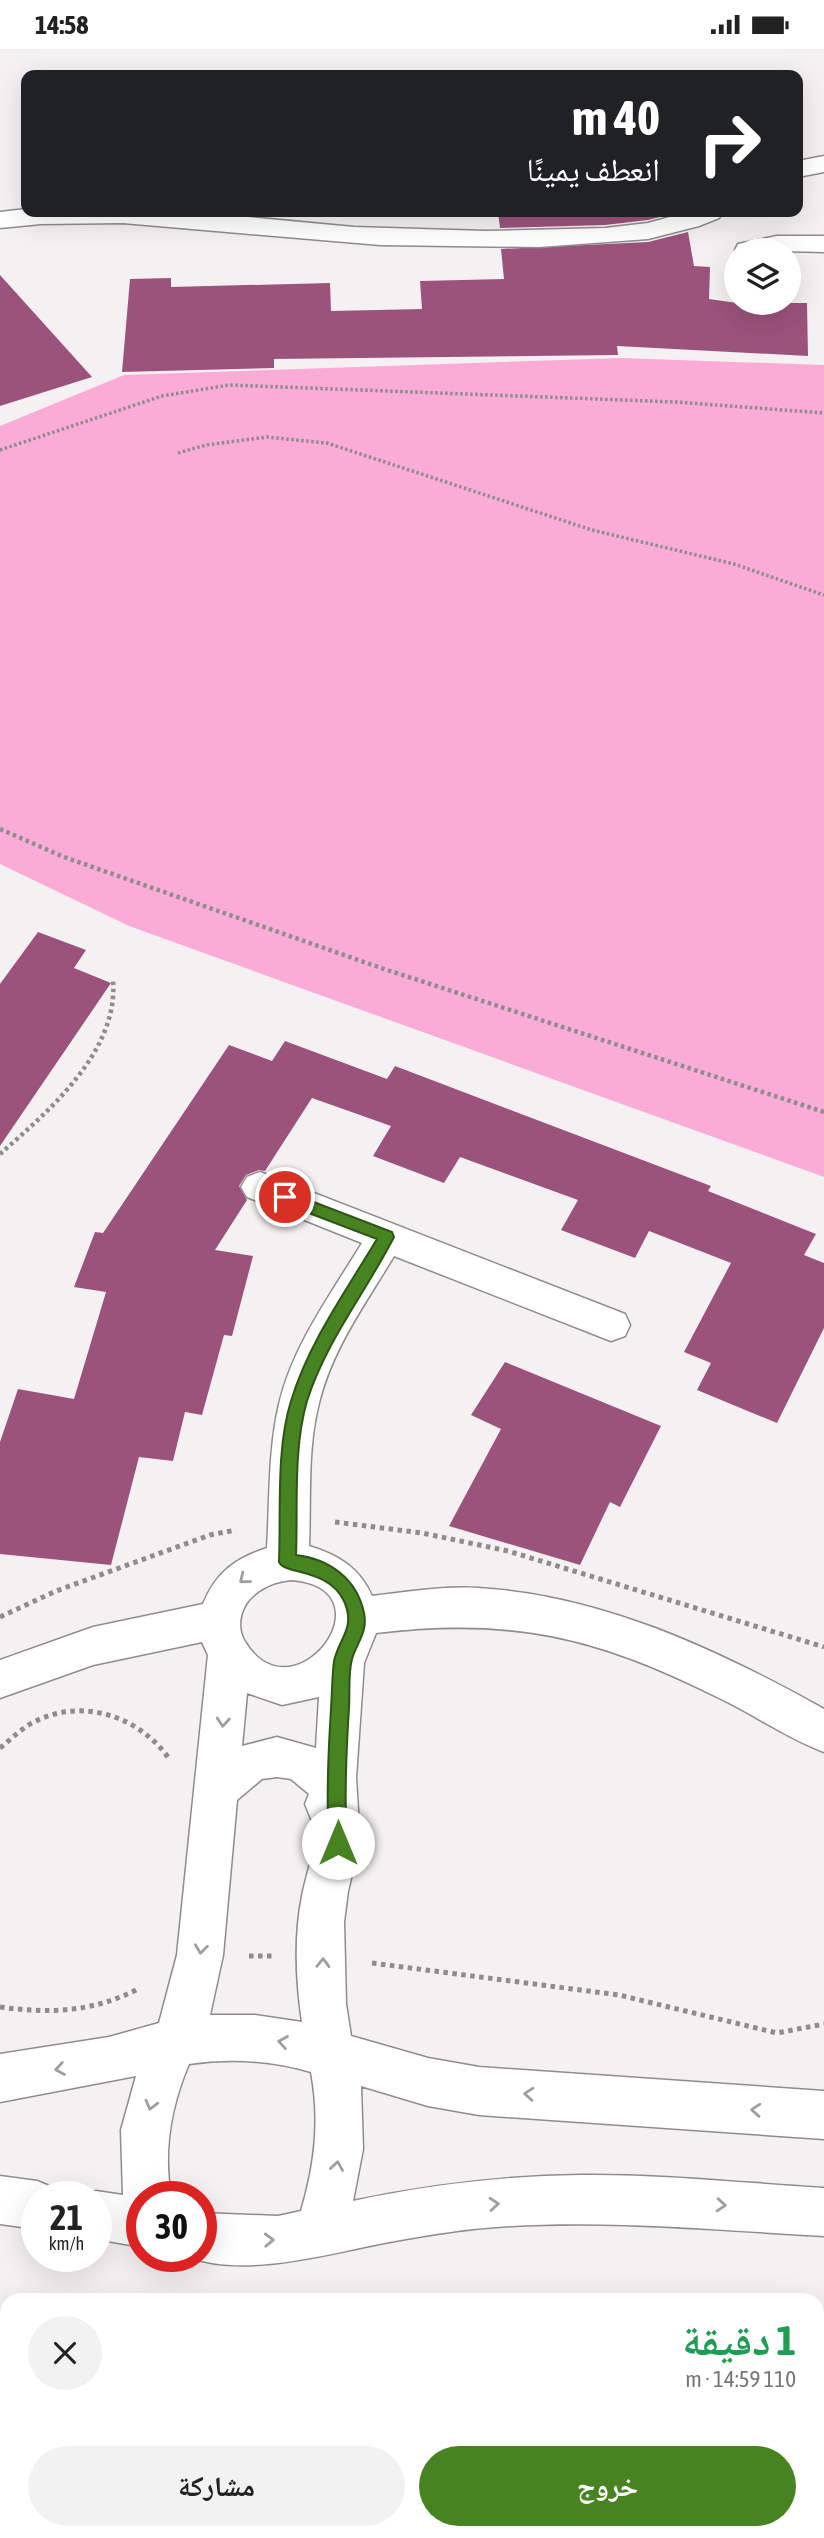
<!DOCTYPE html>
<html lang="ar">
<head>
<meta charset="utf-8">
<style>
	:root { --surface:#fff; --page:#f2f2f2; --text:#222; --muted:#767676; --accent:#478320 }
	body { margin:0; font-family:"Asap Condensed","Noto Naskh Arabic",sans-serif; background:var(--page); color:var(--text); direction:rtl; height:100vh; display:flex; flex-direction:column; font-size:26px; white-space:nowrap }
	* { box-sizing:border-box; margin:0 }
	p { font-size:23px; color:var(--muted) }
	.icon { flex:none; width:38px; height:38px; fill:none; stroke:currentColor; stroke-width:2; stroke-linecap:round; stroke-linejoin:round }
	.map { position:relative; flex:1; overflow:hidden; direction:ltr }
	.sheet { position:absolute; left:0px; top:2244px; width:824px; height:247px; display:flex; flex-direction:column; background:var(--surface); border-radius:21px 21px 0 0; box-shadow:0 7px 28px #0002; direction:rtl }
	.sheet>* { flex:none }
	.banner { position:absolute; left:21px; top:21px; width:782px; height:147px; border-radius:14px; box-shadow:0 7px 28px #0002; direction:rtl; background:#202124; color:#fff; overflow:hidden }
	.tools { position:absolute; left:724px; top:189px; display:grid; gap:14px }
	.tools a { display:grid; place-items:center; width:77px; height:77px; border-radius:50%; background:var(--surface); box-shadow:0 7px 28px #0002; font-size:35px }
	.speed { position:absolute; left:21px; top:2132px; display:flex; gap:14px; font-size:35px; font-weight:700; text-align:center }
	.speed>* { display:grid; place-content:center; width:91px; height:91px; border-radius:50%; background:var(--surface); box-shadow:0 7px 28px #0002; line-height:1 }
	.speed small { font-size:18px; font-weight:400 }
	.speed .limit { border:10px solid #d22; background:#fff; color:#111 }
	.pin { position:absolute; display:grid; place-items:center; width:60px; height:60px; color:#fff; margin:-30px; border:4px solid #fff; border-radius:50%; box-shadow:0 2px 7px #0007 }
	.me { position:absolute; width:77px; margin:-38px; rotate:0deg; stroke-linejoin:round; filter:drop-shadow(0 0 5px #0008) }
	.turn { display:flex; align-items:center; gap:24px; height:147px; padding:0 28px; font-size:32px }
	.turn .icon { width:91px; height:91px; stroke-width:2.5 }
	.turn b { display:block; font-size:49px; line-height:60px }
	.round { display:grid; place-items:center; flex:none; width:74px; height:74px; border-radius:37px; background:var(--page) }
	.summary { display:flex; align-items:center; justify-content:space-between; height:119px; padding:0 28px }
	h1 { font-size:42px; font-weight:700; line-height:52px; color:#1e9e55 }
	.primary-button { display:flex; gap:14px; margin-top:auto; padding:14px 28px }
	.primary-button a { flex:1; height:80px; border-radius:42px; background:var(--accent); color:#fff; font-size:28px; font-weight:700; line-height:80px; text-align:center }
	.primary-button a+a { background:var(--page); color:var(--text) }
	.status { display:flex; justify-content:space-between; align-items:center; height:49px; padding:0 35px; background:var(--surface); direction:ltr }
	.status svg { height:19px; fill:currentColor }
	.map>svg:first-child { display:block }
</style>
</head>
<body>
<div class="status"><b>14:58</b><svg viewBox="0 0 49 12"><path d="M0 12V9h3v3zM5 12V6h3v6zM10 12V3h3v9zM15 12V0h3v12zM26 1h20v11H26zM47 4h2v5h-2z"/></svg></div>
<div class="map">
<svg width="824" height="2489" viewBox="0 0 824 2489">
	<rect width="100%" height="100%" fill="#f5f1f3"/>
	<path fill="#faacd7" d="M621,309L824,316V1128L129,877L0,815V377L124,326Z"/>
	<path fill="#9b537c" d="M498,163H679L648,171L605,176L500,179Z
		M688,183L694,217L710,218L709,250L737,254H807L808,307L617,297L618,306L274,310V319L122,323L130,230L171,229V238L330,234L331,262L422,260L420,232L504,230L501,200L648,193Z
		M0,226L92,328L0,357Z
		M38,883L86,901L74,919L111,934L0,1097V935Z
		M285,992L387,1030L395,1017L711,1137L708,1142L816,1185L804,1206L824,1214V1279L777,1374L697,1341L711,1314L684,1303L731,1214L649,1182L635,1209L561,1181L578,1151L460,1108L444,1134L373,1107L391,1077L312,1049L265,1122L259,1121L246,1126L239,1137L247,1151L215,1201L253,1207L232,1287L224,1286L202,1366L185,1363L173,1412L139,1408L111,1516L0,1505V1393L18,1340L74,1350L106,1243L74,1238L95,1183L103,1184L229,996L272,1012Z
		M505,1313L661,1377L620,1458L610,1453L580,1516L449,1477L501,1380L471,1366Z"/>
	<g fill="none" stroke-linecap="round" stroke-linejoin="round">
		<defs>
			<path id="minor" d="M824,107V123L798,128V112Z
				M26,160V163H194L354,178L486,182L605,179L648,174L688,163H723L719,169L699,177L648,190L539,198L380,196L123,174L41,175L0,179V163Z
				M777,187H824V203L737,201V204L735,201L738,195Z
				M260,1123L625,1265L630,1276L625,1287L611,1292L394,1207C366,1254 332,1300 319,1354C307,1400 311,1450 309,1497C338,1506 359,1518 372,1547C407,1543 443,1537 478,1539C602,1546 718,1601 824,1660V1703C786,1689 752,1664 715,1647C594,1587 510,1568 376,1584L364,1614L356,1729L360,1793L348,1842L344,1873L346,1955L351,1987L428,2009L479,2018L824,2042V2090L479,2066L428,2057L361,2037L363,2100L353,2152C428,2136 503,2127 580,2126C661,2125 743,2134 824,2139V2187C715,2181 605,2170 496,2178C466,2180 435,2185 406,2190C343,2200 248,2232 187,2207H201V2164L278,2167L301,2162C315,2115 320,2071 311,2023C271,2011 230,2009 189,2015C171,2057 163,2102 171,2147H142V2198L96,2190V2147H83L96,2142L123,2146L121,2081L136,2027L0,2053V2005L109,1988L159,1974L177,1906L208,1606L202,1593L93,1616L0,1649V1611L93,1578L203,1555C216,1523 236,1509 267,1499C270,1451 268,1402 279,1355C293,1296 331,1245 362,1194L247,1148L241,1138L247,1128ZM291,1531C395,1539 293,1675 244,1591C237,1578 240,1562 249,1551C261,1538 274,1533 291,1531ZM247,1644L282,1656L319,1648L316,1699L277,1688L242,1697ZM277,1728L291,1730L309,1745L305,1755L311,1770L316,1771C317,1799 307,1821 302,1847C294,1887 296,1933 302,1973L255,1966H210L223,1906L237,1751L262,1730Z
				M0,2127L37,2132L54,2139L58,2147H37V2180L0,2175Z"/>
		</defs>
		<use href="#minor" stroke="#908c8e" stroke-width="3"/>
		<path stroke="#8e8c8d" stroke-width="3.5" stroke-dasharray="2.5 2.5" stroke-linecap="butt" d="M0,401L162,347L229,336L676,353L824,364
			M178,404L206,396L267,388L327,394L592,481L734,515L824,546"/>
		<path stroke="#8e8c8d" stroke-width="4.5" stroke-dasharray="3.5 3.5" stroke-linecap="butt" d="M0,780L64,808L384,920L824,1063
			M0,1105C49,1062 119,1002 113,931"/>
		<path stroke="#8e8c8d" stroke-width="5" stroke-dasharray="4.5 4.5" stroke-linecap="butt" d="M335,1473L422,1484L508,1502L824,1598
			M0,1568L56,1542L210,1486L236,1481
			M0,1699C10,1691 19,1682 30,1675C80,1647 139,1666 170,1711
			M249,1907H272
			M372,1914L619,1946L777,1984L824,1975
			M0,1958C51,1965 94,1963 140,1939"/>
		<use href="#minor" fill="#fff" fill-rule="evenodd"/>
	</g>
	<defs><path id="oneway-chevron" d="M-2-3.5L2.5 0L-2 3.5" fill="none" stroke-width="1.6" stroke-linecap="round" stroke-linejoin="round" transform="scale(1.75)"/></defs>
	<g stroke="#9f9f9f">
		<use href="#oneway-chevron" transform="translate(244 1530) rotate(141)"/>
		<use href="#oneway-chevron" transform="translate(223 1673) rotate(95)"/>
		<use href="#oneway-chevron" transform="translate(201 1900) rotate(97)"/>
		<use href="#oneway-chevron" transform="translate(323 1914) rotate(-89)"/>
		<use href="#oneway-chevron" transform="translate(283 1993) rotate(-170)"/>
		<use href="#oneway-chevron" transform="translate(60 2020) rotate(170)"/>
		<use href="#oneway-chevron" transform="translate(529 2045) rotate(-176)"/>
		<use href="#oneway-chevron" transform="translate(151 2056) rotate(104)"/>
		<use href="#oneway-chevron" transform="translate(756 2061) rotate(-176)"/>
		<use href="#oneway-chevron" transform="translate(337 2117) rotate(-81)"/>
		<use href="#oneway-chevron" transform="translate(494 2155) rotate(-5)"/>
		<use href="#oneway-chevron" transform="translate(721 2156) rotate(4)"/>
		<use href="#oneway-chevron" transform="translate(269 2191) rotate(-2)"/>
	</g>
	<path fill="#478320" stroke="#2e5515" stroke-width="2" d="M285,1142L392,1183L394,1188C366,1243 326,1292 307,1352C293,1400 298,1457 296,1506C330,1510 357,1530 364,1564C368,1583 357,1593 352,1610C348,1625 350,1644 349,1659C346,1705 344,1748 347,1794L344,1800L338,1803L331,1800L329,1794C326,1749 328,1706 331,1660C332,1645 332,1628 334,1612C339,1589 356,1579 344,1552C328,1519 285,1526 279,1513C281,1463 276,1399 291,1352C309,1293 346,1242 377,1190L280,1153V1144Z"/>
</svg>
<div class="tools">
<a><svg class="icon" aria-label="layers" viewBox="0 0 24 24"><path d="M12 4l9 5-9 5-9-5zM3 14l9 5 9-5"/></svg></a>
</div>
<div class="speed"><div>21<small>km/h</small></div><div class="limit">30</div></div>
<div class="pin" style="left:285px;top:1148px;background:#d93025"><svg class="icon" aria-label="arrive" viewBox="0 0 24 24"><path d="M6 21V4h12l-3 4 3 4H6"/></svg></div>
<svg class="me" style="left:338px;top:1794px" viewBox="-20 -20 40 40"><circle r="19" fill="#fff"/><path d="M0-13L10 11 0 6-10 11z" fill="#478320"/></svg>
<div class="banner">
<div class="turn"><svg class="icon" aria-label="right" viewBox="0 0 24 24"><path d="M7 20v-9h11M14 6l5 5-5 5"/></svg><div><b>40 m</b>انعطف يمينًا</div></div>
</div>
<section class="sheet">
<div class="summary"><div><h1>1 دقيقة</h1><p>110 m · 14:59</p></div><a class="round"><svg class="icon" aria-label="close" viewBox="0 0 24 24"><path d="M6 6l12 12M18 6L6 18"/></svg></a></div>
<div class="primary-button"><a>خروج</a><a>مشاركة</a></div>
</section>
</div>
</body>
</html>
